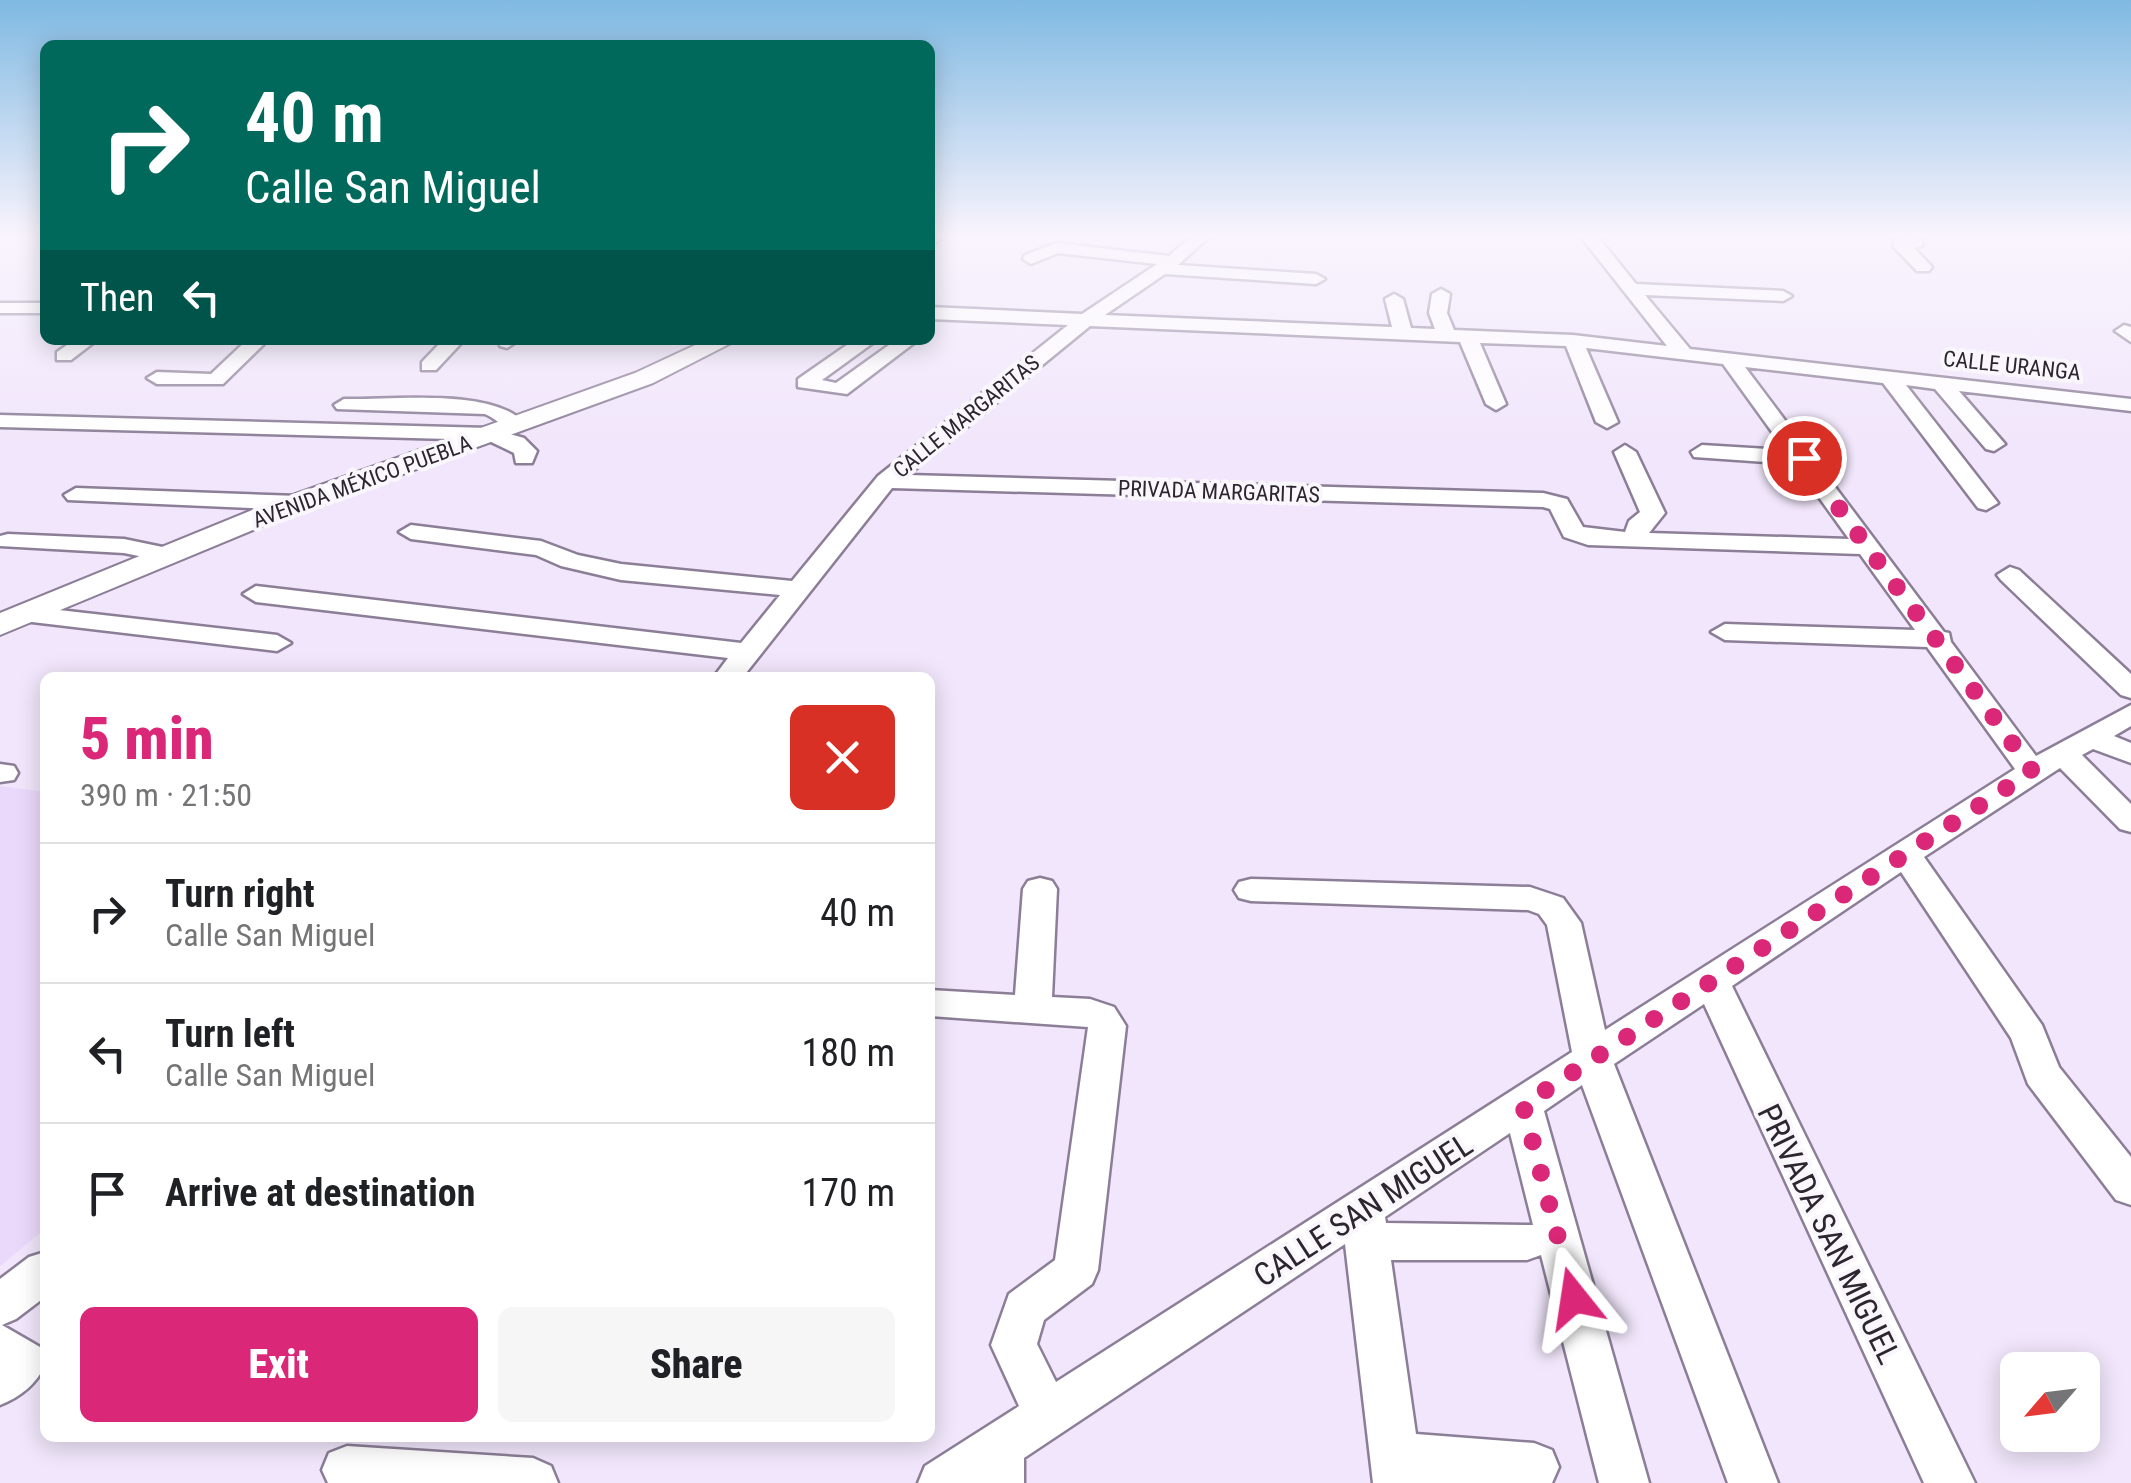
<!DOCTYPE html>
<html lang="en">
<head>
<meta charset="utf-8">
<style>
	:root { --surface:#fff; --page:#f6f6f6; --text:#202124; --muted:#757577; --line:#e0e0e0; --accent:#db2777 }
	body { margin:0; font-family:"Roboto Condensed",sans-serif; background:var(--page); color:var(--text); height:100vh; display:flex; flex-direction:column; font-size:38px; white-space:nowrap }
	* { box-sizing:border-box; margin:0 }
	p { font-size:32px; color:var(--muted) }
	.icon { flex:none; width:55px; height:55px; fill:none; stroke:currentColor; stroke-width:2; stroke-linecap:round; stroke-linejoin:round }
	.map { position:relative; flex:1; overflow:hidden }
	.drawer { position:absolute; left:40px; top:672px; width:895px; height:770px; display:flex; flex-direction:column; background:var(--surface); border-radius:15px; box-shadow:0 5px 25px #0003 }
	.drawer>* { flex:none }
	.guide { position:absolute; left:40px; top:40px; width:895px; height:305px; border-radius:15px; box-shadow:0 5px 25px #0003; background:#00695c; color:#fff; overflow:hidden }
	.needle { width:65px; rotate:242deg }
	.fabs { position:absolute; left:2000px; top:1352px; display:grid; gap:20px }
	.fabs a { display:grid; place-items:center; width:100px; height:100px; border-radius:15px; background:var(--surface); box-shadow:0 5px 25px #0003; font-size:50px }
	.pin { position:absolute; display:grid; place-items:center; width:85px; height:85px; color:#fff; margin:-42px; border:5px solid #fff; border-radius:50%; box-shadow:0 2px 10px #0007 }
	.me { position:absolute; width:110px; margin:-55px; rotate:345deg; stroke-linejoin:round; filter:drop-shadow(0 0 8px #0008) }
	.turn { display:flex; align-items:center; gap:35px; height:210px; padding:0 40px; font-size:45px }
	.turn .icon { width:130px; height:130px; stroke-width:2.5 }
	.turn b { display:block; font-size:70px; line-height:85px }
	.then { display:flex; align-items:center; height:95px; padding:0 40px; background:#0003; gap:20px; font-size:38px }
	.round { display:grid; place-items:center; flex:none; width:105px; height:105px; border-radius:15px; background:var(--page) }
	.headline { display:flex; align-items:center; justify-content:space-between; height:170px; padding:0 40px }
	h1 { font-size:60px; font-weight:800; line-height:75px; color:var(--accent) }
	.primary-button { display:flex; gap:20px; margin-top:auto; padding:20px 40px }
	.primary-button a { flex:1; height:115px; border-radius:15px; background:var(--accent); color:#fff; font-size:40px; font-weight:800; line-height:115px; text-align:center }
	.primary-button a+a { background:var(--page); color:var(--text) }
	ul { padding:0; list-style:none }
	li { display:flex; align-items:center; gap:30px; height:140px; padding:0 40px; border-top:2px solid var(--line) }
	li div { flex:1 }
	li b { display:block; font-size:38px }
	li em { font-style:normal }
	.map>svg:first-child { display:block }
</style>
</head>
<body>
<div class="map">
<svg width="2131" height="1483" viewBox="0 0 2131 1483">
	<rect width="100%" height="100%" fill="#f1e6fb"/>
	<path fill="#ebd9fb" d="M0,786L45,792V1229L0,1266Z"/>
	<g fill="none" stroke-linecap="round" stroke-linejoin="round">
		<defs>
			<path id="minor" d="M1191,237H1209L1178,265L1316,274L1325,279L1316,284L1165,274L1105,315L1392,327L1385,299L1394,294L1403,299L1411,328L1435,329L1429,313L1432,294L1441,289L1450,294L1447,313L1454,330L1573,335L1667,346L1581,237H1598L1636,284L1783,291L1792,296L1783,301L1645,295L1690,349L2131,399V411L1959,391L2005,444L1994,451L1986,449L1935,389L1906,385L1998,503L1986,510L1978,508L1883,383L1745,367L1944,632L1949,633L1951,642L2036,756L2131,705V726L2114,736L2131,743V763L2093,749L2082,755L2131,804V832L2120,829L2060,768L1924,857L2042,1025L2059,1067L2131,1157V1205L2116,1200L2028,1084L2011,1038L1901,872L1732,986L1975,1483H1924L1704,1004L1614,1064L1778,1483H1728L1582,1085L1544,1111L1649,1483H1599L1541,1255L1527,1260H1391L1416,1434L1534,1443L1552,1450L1559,1467L1552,1483H1373L1345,1244L1024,1458V1483H918L925,1466L1019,1406L991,1345L1009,1294L1055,1260L1088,1027L930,1016V990L1015,995L1023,889L1028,881L1040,878L1052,881L1057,889L1052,997L1090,999L1114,1007L1126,1026L1098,1270L1092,1284L1044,1320L1037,1344L1056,1382L1572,1052L1547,925L1539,914L1528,910L1251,901L1239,898L1234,890L1239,882L1251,879L1530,887L1563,898L1581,923L1605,1030L2015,769L1927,647L1725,640L1711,632L1725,624L1915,630L1860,554L1588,545L1564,537L1550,509L1543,507L892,488L742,678H713L728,658L256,602L243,594L256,586L741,643L780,595L621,580L561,566L536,555L411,539L399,532L411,525L541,541L578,555L621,564L792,581L878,476L1068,325L930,319V307L1082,314L1157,264L1058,253L1031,264L1023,259L1025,255L1056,243L1169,256ZM1090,326L1460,342L1486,404L1496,410L1506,404L1480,343L1566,346L1596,422L1607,428L1618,422L1586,348L1723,364L1785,450L1702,445L1691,452L1694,457L1795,464L1849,539L1649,533L1665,513L1636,452L1625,445L1614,452L1640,512L1629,521L1625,532L1583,527L1567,499L1543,493L908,475ZM1510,1133L1533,1225L1386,1223L1385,1217Z
				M1903,237L1922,240V246L1914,248L1932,267L1929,271H1917L1894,247V241Z
				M0,303H45V313H0Z
				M2124,325L2131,327V342L2115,331Z
				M74,340H97L71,360H57V352Z
				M247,340H268L223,384H157L147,378L157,372L211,374Z
				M443,340H464L436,370H422V362Z
				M499,340H519L507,348L500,346Z
				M854,340H877L822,380L836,383L896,340H918L847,394L798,387V379Z
				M344,399C390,400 497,387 526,425L515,431C504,429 497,419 485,414L337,409L334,405Z
				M0,415L489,428L524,438L537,451L532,463H516L514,453L487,440L0,427Z
				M76,488L298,496L310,503L298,510L68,500L64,495Z
				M8,534L124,539L177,550L180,555L168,562L124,553L0,546V536Z
				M2010,567L2019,570L2131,674V698L2121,695L2001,580L1997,575Z
				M24,606L277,635L291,643L277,651L15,620L11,614L15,608Z
				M0,764L14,766L18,773L14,780L0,782Z
				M45,1252V1297L16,1319L2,1325L40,1347L45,1365C36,1385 20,1397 0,1405V1279L29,1257Z
				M347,1446L533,1458L551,1466L558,1483H328L322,1470L329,1453Z"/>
			<path id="major" d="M930,237H945L930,246Z
				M706,340H737L653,383L282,518L0,635V613L262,506L635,373Z"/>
		</defs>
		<use href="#minor" stroke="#8b7e96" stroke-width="5"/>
		<use href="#major" stroke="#8b7e96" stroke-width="4"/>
		<use href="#minor" fill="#fff" fill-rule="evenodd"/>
		<use href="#major" fill="#fff" fill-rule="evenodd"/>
	</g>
	<linearGradient id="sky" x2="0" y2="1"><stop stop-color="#7fb9e2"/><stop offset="0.53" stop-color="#f9f4fd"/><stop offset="1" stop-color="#f9f4fd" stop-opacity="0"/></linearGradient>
	<rect width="2131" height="445" fill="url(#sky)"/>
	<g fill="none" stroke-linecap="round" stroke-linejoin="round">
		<path stroke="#db2777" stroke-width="18" stroke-dasharray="0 32.4" d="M1574,1298L1523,1105L2032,771C1958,665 1877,565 1804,458"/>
	</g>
	<g text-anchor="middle" stroke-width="8" stroke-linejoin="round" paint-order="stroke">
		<g font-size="22" fill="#2b2630" stroke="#faf7fc">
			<text transform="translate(2012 365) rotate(6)" y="8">CALLE URANGA</text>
			<text transform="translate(966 416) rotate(-39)" y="8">CALLE MARGARITAS</text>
			<text transform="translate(362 481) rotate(-20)" y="8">AVENIDA MÉXICO PUEBLA</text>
			<text transform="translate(1219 491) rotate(2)" y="8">PRIVADA MARGARITAS</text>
		</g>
		<g font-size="32" fill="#2b2630" stroke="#faf7fc">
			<text transform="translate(1363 1210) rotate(-33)" y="11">CALLE SAN MIGUEL</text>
			<text transform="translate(1829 1234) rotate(64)" y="11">PRIVADA SAN MIGUEL</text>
		</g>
	</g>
</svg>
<div class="fabs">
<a><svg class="needle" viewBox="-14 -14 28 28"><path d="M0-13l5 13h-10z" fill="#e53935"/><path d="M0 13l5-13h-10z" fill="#757577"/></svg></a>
</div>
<div class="pin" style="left:1804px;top:458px;background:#d93025"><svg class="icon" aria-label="arrive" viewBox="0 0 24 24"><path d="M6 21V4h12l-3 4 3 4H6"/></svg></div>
<svg class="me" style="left:1574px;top:1298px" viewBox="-20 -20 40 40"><path d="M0-17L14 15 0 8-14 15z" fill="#db2777" stroke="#fff" stroke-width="4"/></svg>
<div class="guide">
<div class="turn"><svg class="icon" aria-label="right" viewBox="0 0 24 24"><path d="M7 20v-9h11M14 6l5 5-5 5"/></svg><div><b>40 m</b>Calle San Miguel</div></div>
<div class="then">Then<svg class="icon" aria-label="left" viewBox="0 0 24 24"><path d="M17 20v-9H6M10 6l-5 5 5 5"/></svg></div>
</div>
<section class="drawer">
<div class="headline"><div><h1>5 min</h1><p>390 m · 21:50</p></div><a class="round" style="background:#d93025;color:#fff"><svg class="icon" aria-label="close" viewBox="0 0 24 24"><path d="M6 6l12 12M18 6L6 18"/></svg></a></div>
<ul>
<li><svg class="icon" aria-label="right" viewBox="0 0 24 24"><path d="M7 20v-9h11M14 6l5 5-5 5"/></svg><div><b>Turn right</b><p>Calle San Miguel</p></div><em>40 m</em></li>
<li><svg class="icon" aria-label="left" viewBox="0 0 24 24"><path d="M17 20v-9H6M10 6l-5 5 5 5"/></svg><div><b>Turn left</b><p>Calle San Miguel</p></div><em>180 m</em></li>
<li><svg class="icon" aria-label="arrive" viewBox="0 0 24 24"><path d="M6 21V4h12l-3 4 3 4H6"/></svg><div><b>Arrive at destination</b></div><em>170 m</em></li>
</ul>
<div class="primary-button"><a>Exit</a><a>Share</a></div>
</section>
</div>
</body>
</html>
